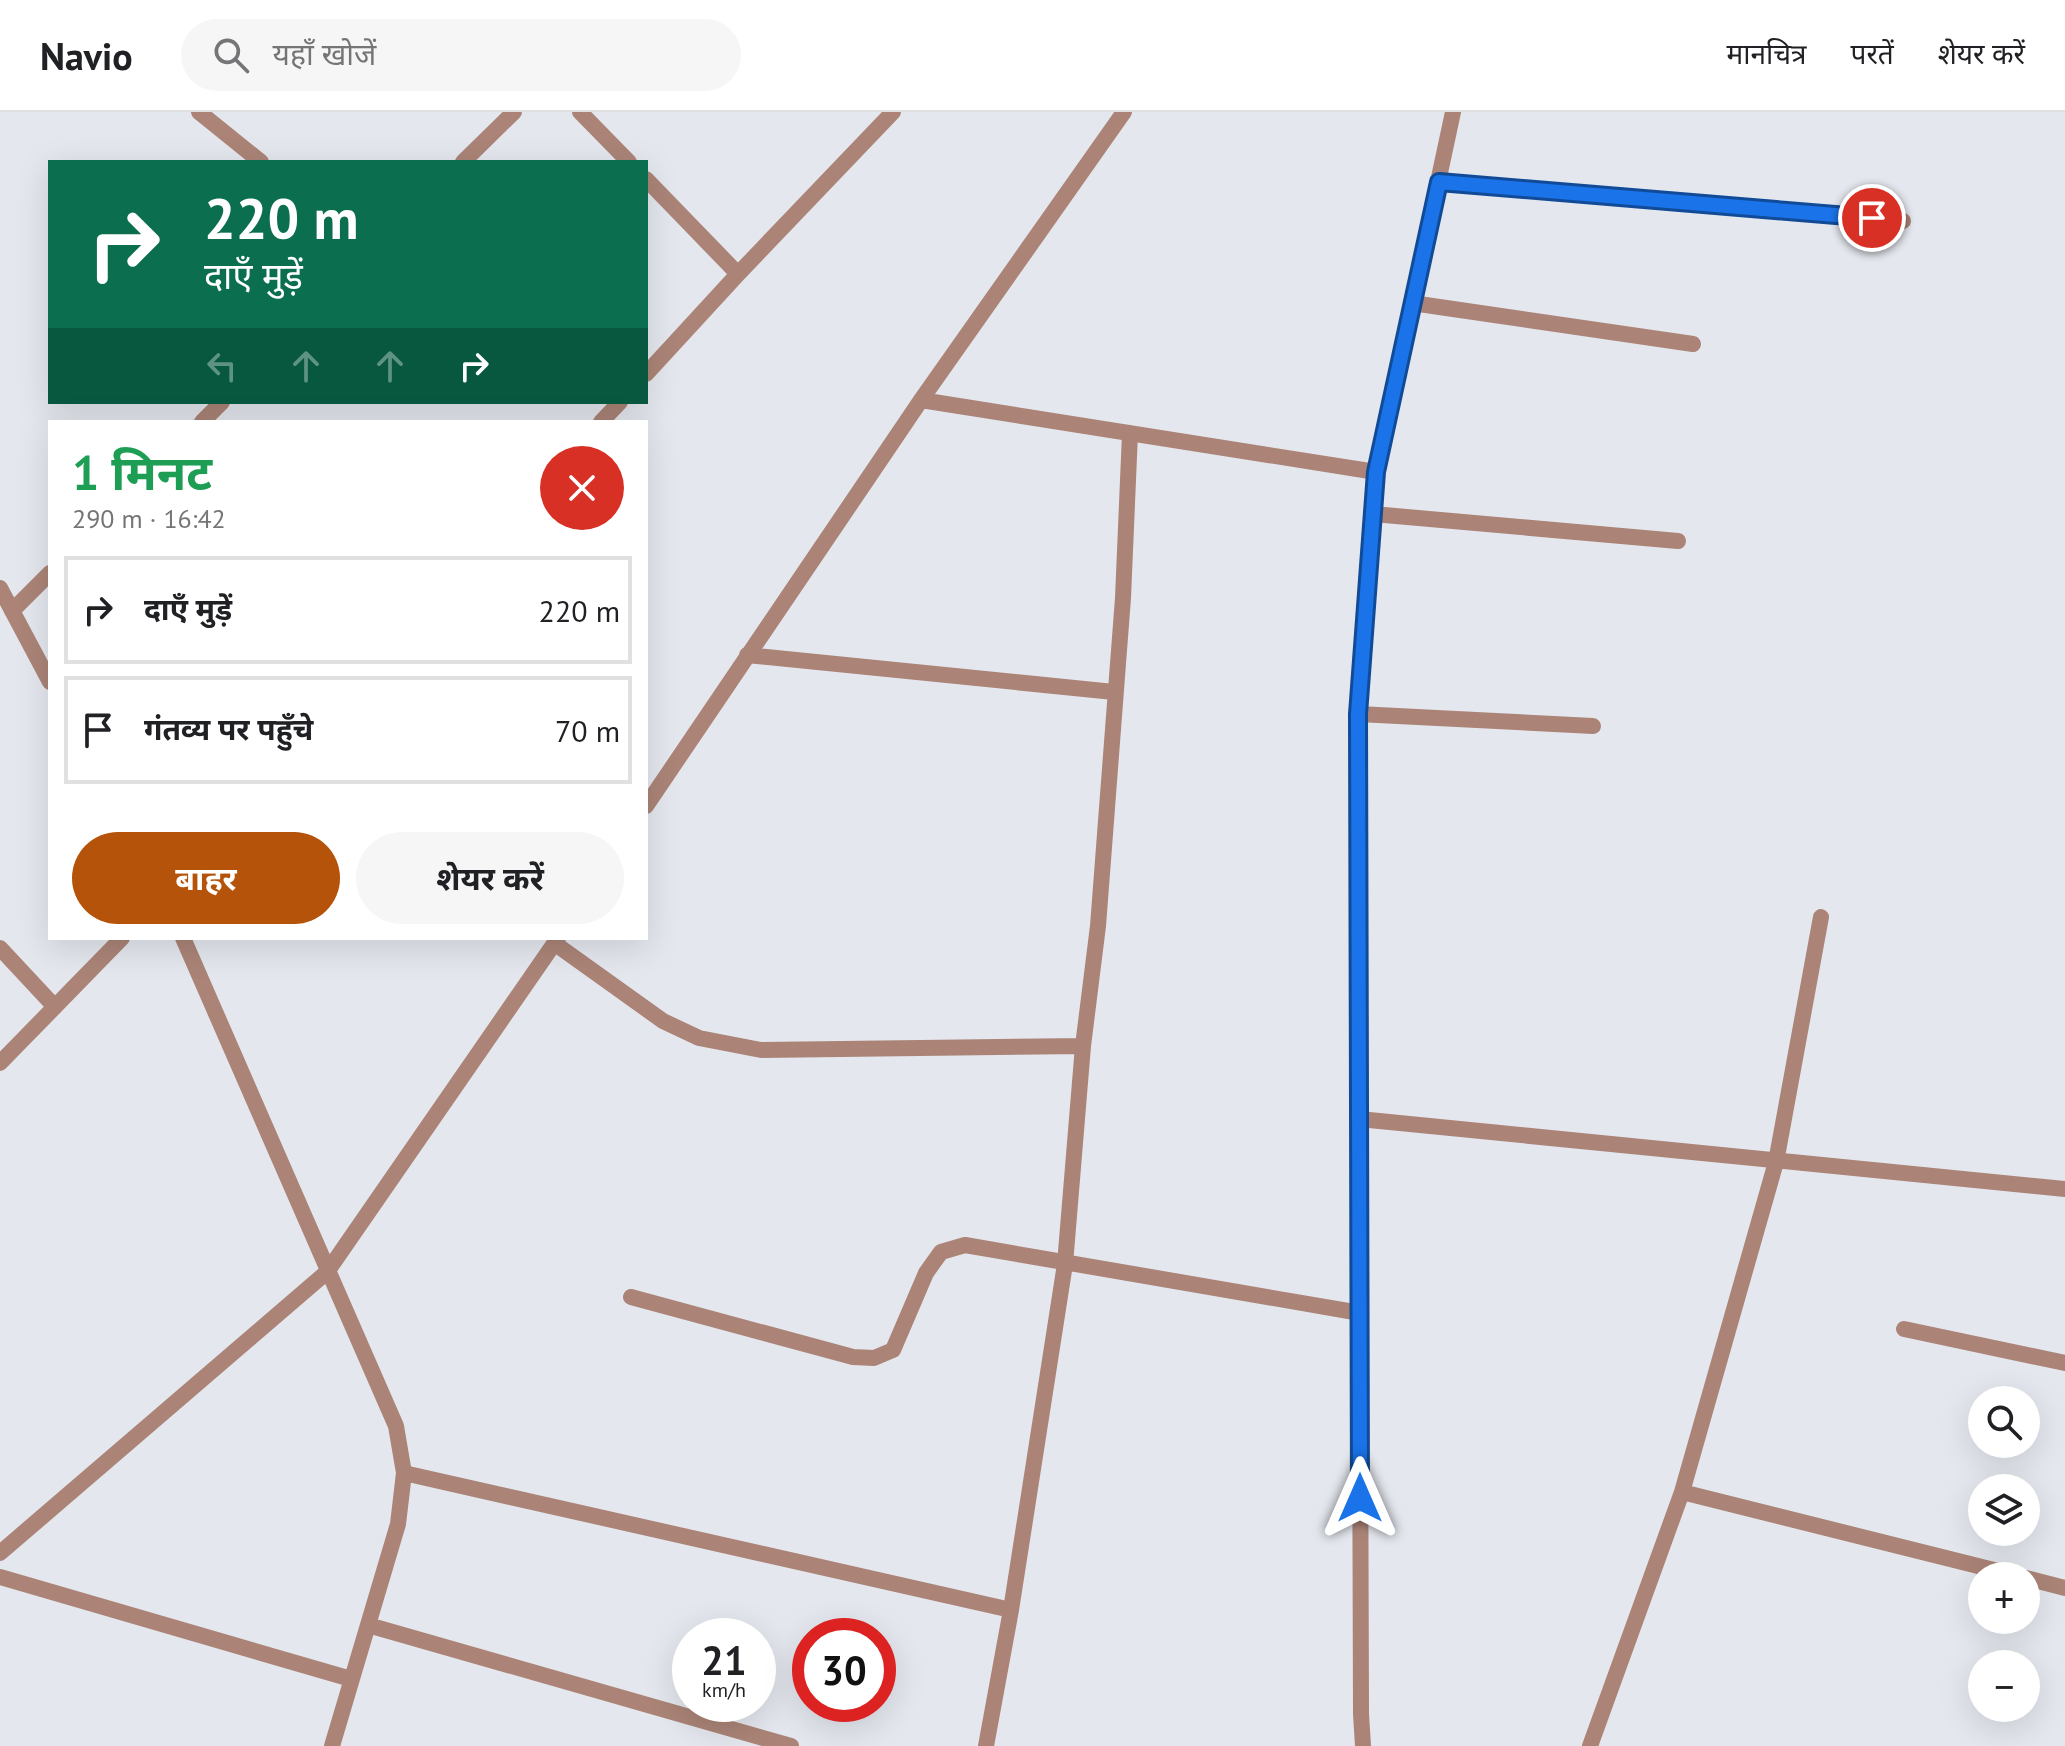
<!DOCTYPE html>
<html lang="hi">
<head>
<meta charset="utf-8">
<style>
	:root { --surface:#fff; --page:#f6f6f6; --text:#202124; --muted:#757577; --line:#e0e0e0; --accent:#b45309 }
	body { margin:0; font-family:"PT Sans","Noto Sans Devanagari",sans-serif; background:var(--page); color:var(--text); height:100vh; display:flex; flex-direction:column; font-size:30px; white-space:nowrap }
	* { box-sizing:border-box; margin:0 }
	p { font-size:26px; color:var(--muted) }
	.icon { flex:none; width:44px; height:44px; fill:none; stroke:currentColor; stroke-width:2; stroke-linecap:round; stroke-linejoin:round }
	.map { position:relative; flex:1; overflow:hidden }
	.details { position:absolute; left:48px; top:308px; width:600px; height:520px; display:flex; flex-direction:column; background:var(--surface); border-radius:0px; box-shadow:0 8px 32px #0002 }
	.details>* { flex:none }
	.banner { position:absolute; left:48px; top:48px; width:600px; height:244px; border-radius:0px; box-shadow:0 8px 32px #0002; background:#0b6e4f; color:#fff; overflow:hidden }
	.fabs { position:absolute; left:1968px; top:1274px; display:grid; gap:16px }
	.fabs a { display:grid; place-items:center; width:72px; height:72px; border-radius:50%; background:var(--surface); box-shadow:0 8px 32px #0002; font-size:40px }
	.speed { position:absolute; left:672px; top:1506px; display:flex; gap:16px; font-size:40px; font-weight:700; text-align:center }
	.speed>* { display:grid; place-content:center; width:104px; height:104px; border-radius:50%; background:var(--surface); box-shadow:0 8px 32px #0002; line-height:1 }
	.speed small { font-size:20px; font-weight:400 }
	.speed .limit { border:12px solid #d22; background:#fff; color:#111 }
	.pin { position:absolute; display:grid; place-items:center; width:68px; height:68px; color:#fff; margin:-34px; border:4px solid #fff; border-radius:50%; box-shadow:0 2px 8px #0007 }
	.me { position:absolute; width:88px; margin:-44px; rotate:0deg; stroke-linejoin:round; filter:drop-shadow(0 0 6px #0008) }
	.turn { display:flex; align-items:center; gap:28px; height:168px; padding:0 24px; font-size:36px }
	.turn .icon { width:104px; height:104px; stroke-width:2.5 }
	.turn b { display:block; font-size:56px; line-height:68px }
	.lanes { display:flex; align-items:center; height:76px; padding:0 24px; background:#0003; justify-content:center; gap:40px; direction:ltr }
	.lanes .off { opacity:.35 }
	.round { display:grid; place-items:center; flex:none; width:84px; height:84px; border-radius:42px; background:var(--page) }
	.headline { display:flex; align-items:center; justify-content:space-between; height:136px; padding:0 24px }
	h1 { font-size:48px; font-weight:700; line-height:60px; color:#1e9e55 }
	.cta { display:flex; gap:16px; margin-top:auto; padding:16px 24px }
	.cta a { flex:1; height:92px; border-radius:48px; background:var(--accent); color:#fff; font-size:32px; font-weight:700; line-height:92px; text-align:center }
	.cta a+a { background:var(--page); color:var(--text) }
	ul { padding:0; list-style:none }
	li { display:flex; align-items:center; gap:24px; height:108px; margin:0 16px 12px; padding:0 8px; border:4px solid var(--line); border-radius:0px }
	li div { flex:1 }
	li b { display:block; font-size:30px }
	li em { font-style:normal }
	header { display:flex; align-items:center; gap:48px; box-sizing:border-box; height:112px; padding:0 40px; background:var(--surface); border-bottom:2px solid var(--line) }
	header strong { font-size:38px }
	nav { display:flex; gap:44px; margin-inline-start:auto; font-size:28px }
	.search { width:560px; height:72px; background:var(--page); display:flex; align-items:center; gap:20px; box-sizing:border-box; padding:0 28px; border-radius:44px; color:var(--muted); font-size:30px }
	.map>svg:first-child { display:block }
</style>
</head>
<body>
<header>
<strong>Navio</strong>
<div class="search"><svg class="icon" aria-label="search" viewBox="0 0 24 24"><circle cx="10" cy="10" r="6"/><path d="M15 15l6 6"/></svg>यहाँ खोजें</div>
<nav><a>मानचित्र</a><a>परतें</a><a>शेयर करें</a></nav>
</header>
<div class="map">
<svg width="2065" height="1634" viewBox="0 0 2065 1634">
	<rect width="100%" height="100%" fill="#e4e7ee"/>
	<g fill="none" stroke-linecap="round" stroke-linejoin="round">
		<path stroke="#ab8477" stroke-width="16" d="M199,0L261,50
			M580,0L629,50
			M463,50L514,0
			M646,67L738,162
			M1439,70L1903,109
			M1412,191L1693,232
			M646,262L738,162L893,0
			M921,288L1376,360
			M202,310L222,290
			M601,310L620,290
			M1373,402L1678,429
			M0,476L50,570
			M12,499L50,461
			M747,543L1114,580
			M1358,602L1593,614
			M646,694L921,288L1124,0
			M183,826L396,1314L404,1361L398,1412L332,1634
			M554,831L663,909L699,926L761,938L1083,934
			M0,836L55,895
			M0,951L122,826
			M1359,1007L2065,1077
			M631,1185L853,1245L874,1246L893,1238L926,1161L941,1140L965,1133L1360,1201
			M1904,1217L2065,1251
			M404,1361L1011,1498
			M1682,1380L2018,1464
			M0,1441L327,1160L558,826
			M0,1465L351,1567
			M2026,1466L2065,1476
			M368,1513L791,1634
			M986,1634L1011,1498L1065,1152L1083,934L1098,814L1123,486L1130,321
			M1363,1634L1361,1602L1358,602L1376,360L1453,0
			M1590,1634L1682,1380L1776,1050L1821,805"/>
	</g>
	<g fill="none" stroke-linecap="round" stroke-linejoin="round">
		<defs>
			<path id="route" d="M1360,1386L1358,602L1376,360L1439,70L1872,106"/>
		</defs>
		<use href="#route" stroke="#114b97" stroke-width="20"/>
		<use href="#route" stroke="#1a73e8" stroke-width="14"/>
	</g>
</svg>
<div class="fabs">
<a><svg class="icon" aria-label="search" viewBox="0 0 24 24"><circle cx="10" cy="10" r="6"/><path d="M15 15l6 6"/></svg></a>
<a><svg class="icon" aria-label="layers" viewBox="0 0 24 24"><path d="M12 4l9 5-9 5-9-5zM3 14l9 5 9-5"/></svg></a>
<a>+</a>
<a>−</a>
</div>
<div class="speed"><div>21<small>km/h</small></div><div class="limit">30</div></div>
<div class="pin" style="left:1872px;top:106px;background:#d93025"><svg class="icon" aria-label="arrive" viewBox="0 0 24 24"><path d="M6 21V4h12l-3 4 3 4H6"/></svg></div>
<svg class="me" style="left:1360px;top:1386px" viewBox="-20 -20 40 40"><path d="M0-17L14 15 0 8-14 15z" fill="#1a73e8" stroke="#fff" stroke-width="4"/></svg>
<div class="banner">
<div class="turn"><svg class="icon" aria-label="right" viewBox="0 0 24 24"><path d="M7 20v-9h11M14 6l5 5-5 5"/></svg><div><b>220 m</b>दाएँ मुड़ें</div></div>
<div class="lanes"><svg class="icon off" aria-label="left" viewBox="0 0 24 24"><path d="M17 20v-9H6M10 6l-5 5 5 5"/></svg><svg class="icon off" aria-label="ahead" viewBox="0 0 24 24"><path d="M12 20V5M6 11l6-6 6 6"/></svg><svg class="icon off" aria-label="ahead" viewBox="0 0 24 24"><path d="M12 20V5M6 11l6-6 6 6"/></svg><svg class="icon" aria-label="right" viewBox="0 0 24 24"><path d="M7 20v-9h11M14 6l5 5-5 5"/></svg></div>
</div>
<section class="details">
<div class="headline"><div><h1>1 मिनट</h1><p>290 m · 16:42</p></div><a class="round" style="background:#d93025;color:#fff"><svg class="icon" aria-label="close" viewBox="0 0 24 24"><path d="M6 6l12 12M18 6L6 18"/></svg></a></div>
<ul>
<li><svg class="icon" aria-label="right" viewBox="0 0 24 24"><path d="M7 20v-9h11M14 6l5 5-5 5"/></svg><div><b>दाएँ मुड़ें</b></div><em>220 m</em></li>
<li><svg class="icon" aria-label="arrive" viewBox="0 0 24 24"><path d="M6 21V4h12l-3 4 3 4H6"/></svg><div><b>गंतव्य पर पहुँचे</b></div><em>70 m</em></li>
</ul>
<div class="cta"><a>बाहर</a><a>शेयर करें</a></div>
</section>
</div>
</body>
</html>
